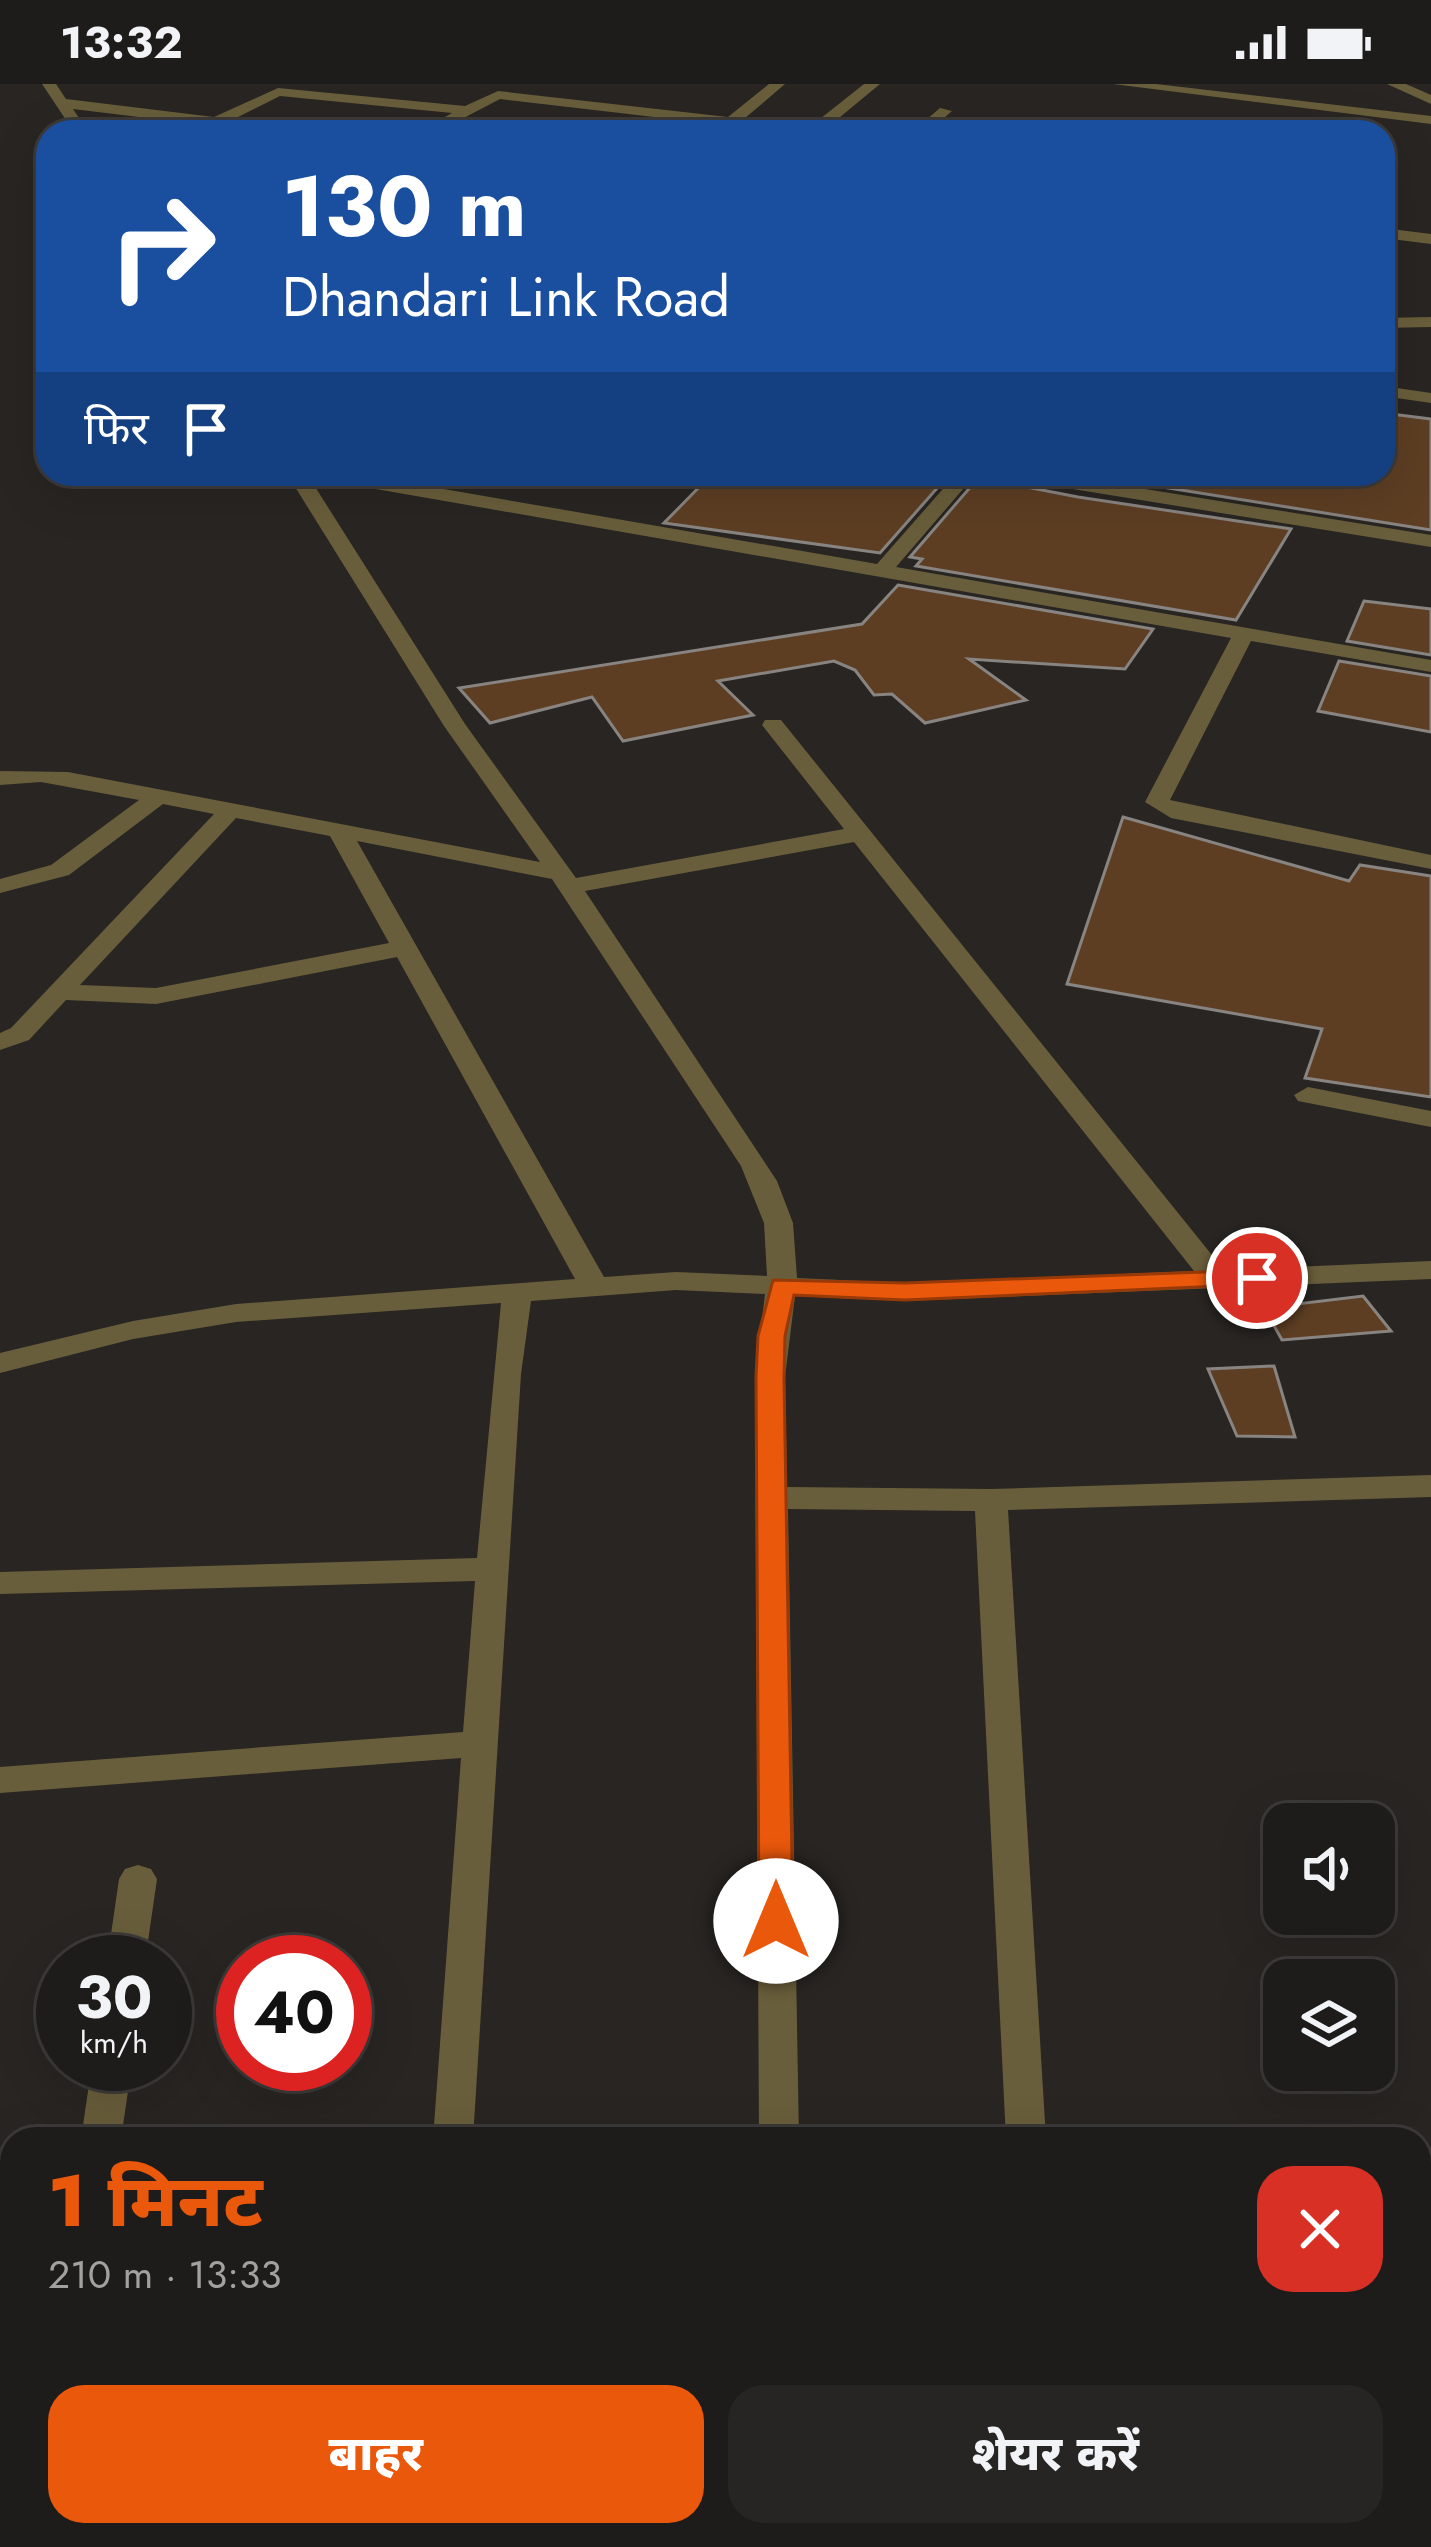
<!DOCTYPE html>
<html lang="hi">
<head>
<meta charset="utf-8">
<style>
	:root { --surface:#1e1c1a; --page:#262523; --text:#f1f3f6; --muted:#a1a1a2; --line:#3c3a39; --accent:#ea580c }
	body { margin:0; font-family:Jost,"Noto Sans Devanagari",sans-serif; background:var(--page); color:var(--text); height:100vh; display:flex; flex-direction:column; font-size:45px; white-space:nowrap }
	* { box-sizing:border-box; margin:0 }
	p { font-size:39px; color:var(--muted) }
	.icon { flex:none; width:66px; height:66px; fill:none; stroke:currentColor; stroke-width:2; stroke-linecap:round; stroke-linejoin:round }
	.map { position:relative; flex:1; overflow:hidden }
	.drawer { position:absolute; left:0px; top:2043px; width:1431px; height:420px; display:flex; flex-direction:column; background:var(--surface); border-radius:36px 36px 0 0; box-shadow:0 12px 48px #0002,0 0 0 3px var(--line) }
	.drawer>* { flex:none }
	.hud { position:absolute; left:36px; top:36px; width:1359px; height:366px; border-radius:36px; box-shadow:0 12px 48px #0002,0 0 0 3px var(--line); background:#1a4fa0; color:#fff; overflow:hidden }
	.fabs { position:absolute; left:1263px; top:1719px; display:grid; gap:24px }
	.fabs a { display:grid; place-items:center; width:132px; height:132px; border-radius:24px; background:var(--surface); box-shadow:0 12px 48px #0002,0 0 0 3px var(--line); font-size:60px }
	.speed { position:absolute; left:36px; top:1851px; display:flex; gap:24px; font-size:60px; font-weight:700; text-align:center }
	.speed>* { display:grid; place-content:center; width:156px; height:156px; border-radius:50%; background:var(--surface); box-shadow:0 12px 48px #0002,0 0 0 3px var(--line); line-height:1 }
	.speed small { font-size:30px; font-weight:400 }
	.speed .limit { border:18px solid #d22; background:#fff; color:#111 }
	.pin { position:absolute; display:grid; place-items:center; width:102px; height:102px; color:#fff; margin:-51px; border:6px solid #fff; border-radius:50%; box-shadow:0 3px 12px #0007 }
	.me { position:absolute; width:132px; margin:-66px; rotate:0deg; stroke-linejoin:round; filter:drop-shadow(0 0 9px #0008) }
	.turn { display:flex; align-items:center; gap:42px; height:252px; padding:0 48px; font-size:54px }
	.turn .icon { width:156px; height:156px; stroke-width:2.5 }
	.turn b { display:block; font-size:84px; line-height:102px }
	.then { display:flex; align-items:center; height:114px; padding:0 48px; background:#0003; gap:24px; font-size:45px }
	.round { display:grid; place-items:center; flex:none; width:126px; height:126px; border-radius:36px; background:var(--page) }
	.head { display:flex; align-items:center; justify-content:space-between; height:204px; padding:0 48px }
	h1 { font-size:72px; font-weight:800; line-height:90px; color:var(--accent) }
	.primary-button { display:flex; gap:24px; margin-top:auto; padding:24px 48px }
	.primary-button a { flex:1; height:138px; border-radius:36px; background:var(--accent); color:#fff; font-size:48px; font-weight:800; line-height:138px; text-align:center }
	.primary-button a+a { background:var(--page); color:var(--text) }
	.status { display:flex; justify-content:space-between; align-items:center; height:84px; padding:0 60px; background:var(--surface); direction:ltr }
	.status svg { height:33px; fill:currentColor }
	.map>svg:first-child { display:block }
</style>
</head>
<body>
<div class="status"><b>13:32</b><svg viewBox="0 0 49 12"><path d="M0 12V9h3v3zM5 12V6h3v6zM10 12V3h3v9zM15 12V0h3v12zM26 1h20v11H26zM47 4h2v5h-2z"/></svg></div>
<div class="map">
<svg width="1431" height="2463" viewBox="0 0 1431 2463">
	<rect width="100%" height="100%" fill="#282522"/>
	<path fill="#2e4b3c" d="M1431,2214V2463H813V2451H1419V2217Z"/>
	<path fill="#5d3e23" stroke="#888481" stroke-width="3" d="M1383,329L1431,335V446L1093,392L1383,390Z
		M712,390H926L946,394L880,469L664,439Z
		M985,395L1078,413L1291,445L1236,536L916,482L922,475L910,473L973,400L979,401Z
		M898,501L1153,545L1125,585L969,575L1026,616L925,639L892,610L874,611L855,586L834,577L718,597L753,631L623,657L592,613L490,639L459,604L862,540Z
		M1364,517L1431,525V571L1347,557Z
		M1339,577L1431,592V648L1318,627Z
		M1123,733L1349,797L1360,781L1431,792V1013L1305,994L1322,945L1067,900Z
		M1363,1212L1391,1247L1282,1256L1264,1224Z
		M1274,1282L1295,1353L1237,1352L1208,1285Z"/>
	<g fill="none" stroke-linecap="round" stroke-linejoin="round">
		<path fill="#695e3b" fill-rule="evenodd" d="M42,0H56L66,15L214,33L278,4L465,22L498,7L728,33L769,0H785L744,35L811,42L864,0H880L822,48H783L500,15L437,48H419L452,29L280,12L232,36L305,48H262L73,25L88,48H74Z
			M1113,0H1156L1431,32V40Z
			M1387,0H1406L1431,11V20Z
			M940,24L952,27L928,48H912Z
			M1383,144L1431,150V160L1383,154Z
			M1431,233V243L1383,244V234Z
			M1383,302L1431,309V319L1383,312Z
			M287,390H307L465,640L576,794L844,745L762,641L765,636H781L1224,1186L1431,1177V1195L905,1217L795,1212L785,1293L787,1403L991,1405L1431,1391V1413L1008,1426L1046,2055H1006L975,1427L788,1425L799,2055H759L755,1293L765,1210L676,1206L531,1217L521,1290L473,2055H433L461,1674L0,1709V1683L463,1648L475,1497L0,1510V1488L477,1474L501,1219L236,1238L133,1255L0,1289V1269L133,1237L236,1220L575,1195L397,873L156,920L66,916L29,956L0,966V949L11,944L214,730L163,720L69,791L0,809V795L51,781L139,716L41,698L0,701V687L68,688L540,778L444,642ZM236,734L330,752L389,859L156,904L80,901ZM357,757L552,795L741,1082L764,1139L767,1192L676,1188L604,1193ZM854,758L1194,1187L905,1199L797,1194L793,1139L777,1097L585,807Z
			M314,390H357L877,480L956,390H976L896,483L1431,576V588L1251,557L1170,716L1431,771V785L1171,734L1145,718L1231,554L324,396Z
			M1007,390H1052L1431,451V463L1017,396Z
			M1308,1003L1431,1027V1043L1298,1017L1294,1011Z
			M138,1781L151,1785L157,1795L145,1878H107L119,1795L125,1785Z
			M92,1980H132L121,2055H81Z
			M1431,2166V2202L1419,2204V2168Z
			M22,2451H68L66,2463H20Z
			M349,2451H679L674,2463H344Z
			M769,2451H815L816,2463H770Z"/>
	</g>
	<path fill="#ea580c" stroke="#983908" stroke-width="3" d="M1257,1186L1266,1188L1270,1194L1266,1200L905,1216L794,1211L785,1252L784,1293L793,1837L788,1846L776,1850L764,1846L759,1837L756,1293L758,1252L773,1196L905,1199Z"/>
</svg>
<div class="fabs">
<a><svg class="icon" aria-label="sound" viewBox="0 0 24 24"><path d="M4 9h4l5-4v14l-5-4H4zM17 9q2 3 0 6"/></svg></a>
<a><svg class="icon" aria-label="layers" viewBox="0 0 24 24"><path d="M12 4l9 5-9 5-9-5zM3 14l9 5 9-5"/></svg></a>
</div>
<div class="speed"><div>30<small>km/h</small></div><div class="limit">40</div></div>
<div class="pin" style="left:1257px;top:1194px;background:#d93025"><svg class="icon" aria-label="arrive" viewBox="0 0 24 24"><path d="M6 21V4h12l-3 4 3 4H6"/></svg></div>
<svg class="me" style="left:776px;top:1837px" viewBox="-20 -20 40 40"><circle r="19" fill="#fff"/><path d="M0-13L10 11 0 6-10 11z" fill="#ea580c"/></svg>
<div class="hud">
<div class="turn"><svg class="icon" aria-label="right" viewBox="0 0 24 24"><path d="M7 20v-9h11M14 6l5 5-5 5"/></svg><div><b>130 m</b>Dhandari Link Road</div></div>
<div class="then">फिर<svg class="icon" aria-label="arrive" viewBox="0 0 24 24"><path d="M6 21V4h12l-3 4 3 4H6"/></svg></div>
</div>
<section class="drawer">
<div class="head"><div><h1>1 मिनट</h1><p>210 m · 13:33</p></div><a class="round" style="background:#d93025;color:#fff"><svg class="icon" aria-label="close" viewBox="0 0 24 24"><path d="M6 6l12 12M18 6L6 18"/></svg></a></div>
<div class="primary-button"><a>बाहर</a><a>शेयर करें</a></div>
</section>
</div>
</body>
</html>
